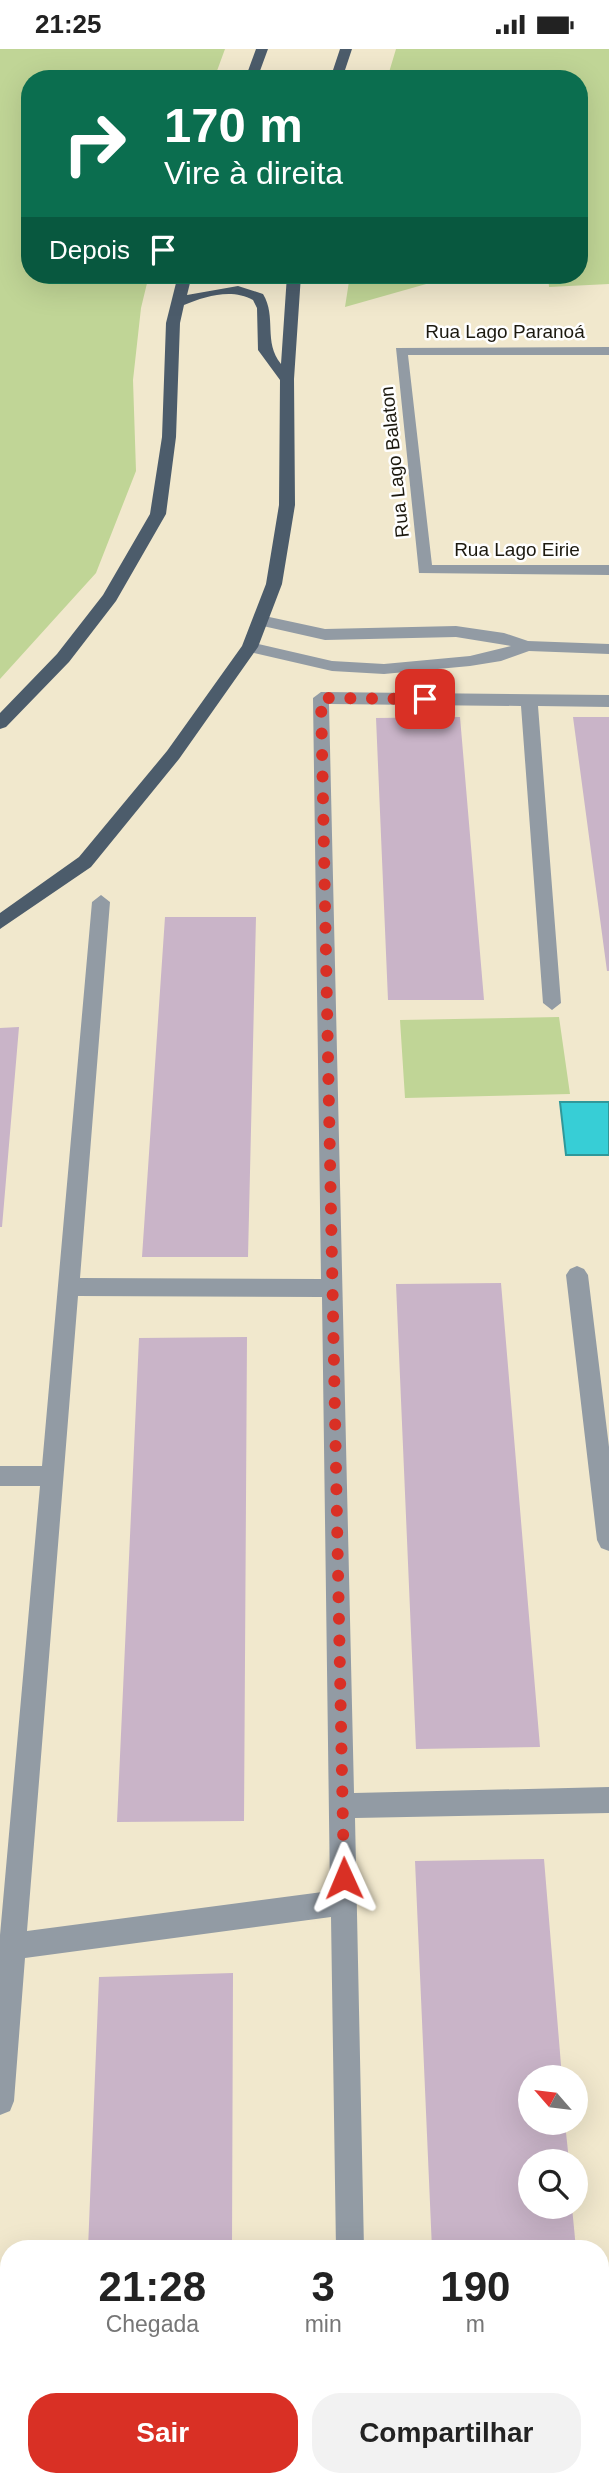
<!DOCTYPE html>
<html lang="pt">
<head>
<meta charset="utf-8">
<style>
	:root { --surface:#fff; --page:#f2f2f2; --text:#222; --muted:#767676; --accent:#d93025 }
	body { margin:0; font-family:Arial,sans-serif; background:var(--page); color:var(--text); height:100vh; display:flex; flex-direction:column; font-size:26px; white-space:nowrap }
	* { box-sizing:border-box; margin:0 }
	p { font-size:23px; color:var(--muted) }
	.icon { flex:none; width:38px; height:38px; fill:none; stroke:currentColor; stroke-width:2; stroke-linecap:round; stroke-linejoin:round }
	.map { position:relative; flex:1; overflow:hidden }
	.details { position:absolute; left:0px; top:2191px; width:609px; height:247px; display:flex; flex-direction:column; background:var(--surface); border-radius:28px 28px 0 0; box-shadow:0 7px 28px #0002 }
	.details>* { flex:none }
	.hud { position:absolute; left:21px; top:21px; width:567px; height:214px; border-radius:28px; box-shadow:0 7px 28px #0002; background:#0b6e4f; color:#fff; overflow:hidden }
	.needle { width:46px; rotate:298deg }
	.tools { position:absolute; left:518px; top:2016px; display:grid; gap:14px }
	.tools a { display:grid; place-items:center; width:70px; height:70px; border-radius:50%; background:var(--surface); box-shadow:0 7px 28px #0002; font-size:35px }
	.pin { position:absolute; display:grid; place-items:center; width:60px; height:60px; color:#fff; margin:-30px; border-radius:14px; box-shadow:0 4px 10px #0006 }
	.me { position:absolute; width:77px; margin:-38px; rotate:359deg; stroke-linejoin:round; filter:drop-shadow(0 0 5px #0008) }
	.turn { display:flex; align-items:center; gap:24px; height:147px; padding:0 28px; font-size:32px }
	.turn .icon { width:91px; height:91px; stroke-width:2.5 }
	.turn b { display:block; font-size:49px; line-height:60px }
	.then { display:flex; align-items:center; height:66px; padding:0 28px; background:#0003; gap:14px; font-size:26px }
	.eta { display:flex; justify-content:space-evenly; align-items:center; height:119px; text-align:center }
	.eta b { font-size:42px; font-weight:600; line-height:49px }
	.cta { display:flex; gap:14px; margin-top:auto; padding:14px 28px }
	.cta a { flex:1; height:80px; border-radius:28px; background:var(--accent); color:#fff; font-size:28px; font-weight:600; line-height:80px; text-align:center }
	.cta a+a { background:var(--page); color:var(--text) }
	.status { display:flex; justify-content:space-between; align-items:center; height:49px; padding:0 35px; background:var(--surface); direction:ltr }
	.status svg { height:19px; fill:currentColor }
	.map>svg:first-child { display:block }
</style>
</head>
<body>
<div class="status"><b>21:25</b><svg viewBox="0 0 49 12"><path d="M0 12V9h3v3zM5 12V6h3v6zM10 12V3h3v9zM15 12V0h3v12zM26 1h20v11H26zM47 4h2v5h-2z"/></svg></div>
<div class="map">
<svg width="609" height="2437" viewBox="0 0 609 2437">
	<rect width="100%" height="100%" fill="#f1e8cd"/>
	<path fill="#c0d596" d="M0,0H225L214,30H30V226H149L141,259L133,331L136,422L96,524L0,630Z
		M396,0H609V235L549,238L548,226H579V30H387Z
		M350,226H458L345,258Z
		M559,968L570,1045L405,1049L400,971Z"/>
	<path fill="#37ced6" stroke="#2f989a" stroke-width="2" d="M560,1053H609V1106H566Z"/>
	<path fill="#c9b4c8" d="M460,668L484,951H388L376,669Z
		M573,668H609V922H607Z
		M165,868H256L248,1208H142Z
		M19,978L2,1178H0V979Z
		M501,1234L540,1698L416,1700L396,1235Z
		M247,1288L244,1772L117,1773L139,1289Z
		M544,1810L562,2028H530V2074H565L569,2112H530V2158H572L576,2200H432L415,1812Z
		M233,1924L232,2200H88L99,1928Z
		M441,2429H595V2437H442Z"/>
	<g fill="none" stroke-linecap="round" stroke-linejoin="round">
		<path fill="#929ba4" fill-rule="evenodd" d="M609,298V306H408L432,516H609V526L419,524L396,299Z
			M260,566L325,580L456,577L504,584L528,592L609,595V605L529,602L501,612L470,617L384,625L332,622L250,603L242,598L250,593L332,612L384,615L470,607L511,597L456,588L325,591L254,575V567Z
			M321,643L609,646V658L538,657L561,954L552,961L543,954L521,657L329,655L354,1744L609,1738V1764L355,1769L364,2200H336L331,1868L25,1909L14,2052L10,2062L0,2066V1886L40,1437H0V1417H42L92,853L101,846L110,853L80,1229L321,1230L313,649ZM78,1247L322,1248L330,1842L27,1882Z
			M577,1217L584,1220L588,1226L609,1398V1502L601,1499L597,1491L566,1226L570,1220Z
			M338,2429H368L369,2437H339Z"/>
		<path fill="#4c5c6b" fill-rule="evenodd" d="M256,0H268L257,30H245Z
			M340,0H352L342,30H330Z
			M178,226H192L187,246L238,237L263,245C277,268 263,293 281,315L287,226H301L294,330L295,456L282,535L258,598L179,710L91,818L0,880V864L79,808L167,702L242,597L266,535L279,456L280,331L258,301L257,259L253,251C232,239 205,247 184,256L180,274L176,388L166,465L116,552L69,613L6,678L0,680V664L57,605L103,546L150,465L162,388L166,274Z"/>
	</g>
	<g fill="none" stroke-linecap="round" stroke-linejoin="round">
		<path stroke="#d93025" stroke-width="12" stroke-dasharray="0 21.6" d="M344,1829L321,649L425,650"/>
	</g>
	<g text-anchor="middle" stroke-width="5" stroke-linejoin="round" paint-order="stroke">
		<g font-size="19" fill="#1c190f" stroke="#fff">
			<text x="505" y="289">Rua Lago Paranoá</text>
			<text transform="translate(394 413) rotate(-96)" y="7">Rua Lago Balaton</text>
			<text x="517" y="507">Rua Lago Eirie</text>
		</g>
	</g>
</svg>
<div class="tools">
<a><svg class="needle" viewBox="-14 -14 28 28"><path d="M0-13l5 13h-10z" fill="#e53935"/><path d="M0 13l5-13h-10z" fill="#767676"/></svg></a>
<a><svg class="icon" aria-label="search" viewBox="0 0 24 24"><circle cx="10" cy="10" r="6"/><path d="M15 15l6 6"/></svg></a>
</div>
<div class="pin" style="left:425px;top:650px;background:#d93025"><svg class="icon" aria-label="arrive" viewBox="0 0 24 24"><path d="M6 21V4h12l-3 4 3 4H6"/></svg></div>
<svg class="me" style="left:344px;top:1829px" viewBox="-20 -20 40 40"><path d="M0-17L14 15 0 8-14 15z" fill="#d93025" stroke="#fff" stroke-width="4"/></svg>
<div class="hud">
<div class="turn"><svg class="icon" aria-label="right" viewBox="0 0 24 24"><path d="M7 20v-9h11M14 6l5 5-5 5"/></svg><div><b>170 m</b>Vire à direita</div></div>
<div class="then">Depois<svg class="icon" aria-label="arrive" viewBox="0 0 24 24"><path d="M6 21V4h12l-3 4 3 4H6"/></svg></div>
</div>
<section class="details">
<div class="eta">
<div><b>21:28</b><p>Chegada</p></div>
<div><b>3</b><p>min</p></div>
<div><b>190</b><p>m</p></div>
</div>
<div class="cta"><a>Sair</a><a>Compartilhar</a></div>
</section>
</div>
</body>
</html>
